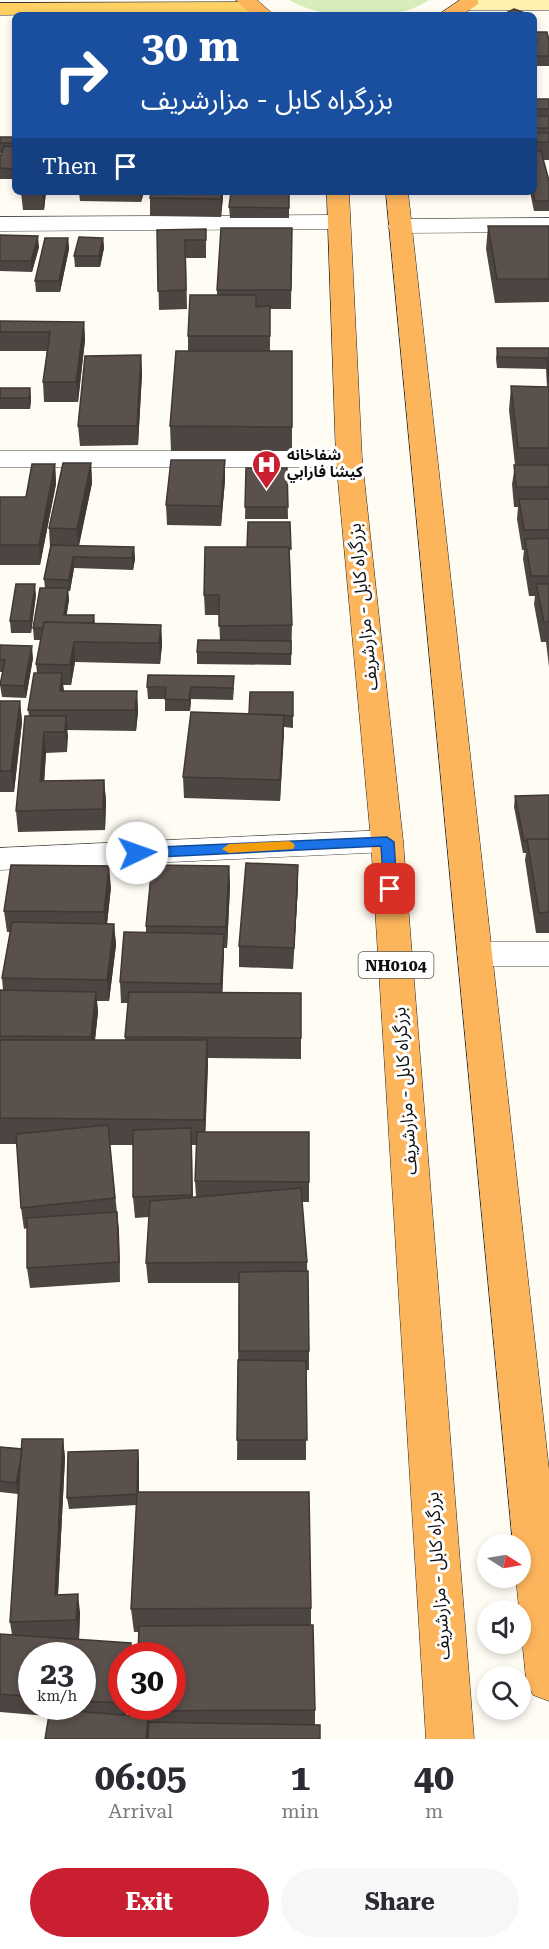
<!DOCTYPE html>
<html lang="en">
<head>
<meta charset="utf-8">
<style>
	:root { --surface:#fff; --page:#f7f7f7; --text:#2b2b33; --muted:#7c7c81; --accent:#c91f30 }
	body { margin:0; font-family:"Roboto Serif","Noto Sans Arabic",serif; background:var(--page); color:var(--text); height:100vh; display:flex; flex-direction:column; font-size:22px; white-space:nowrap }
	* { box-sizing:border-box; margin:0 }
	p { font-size:20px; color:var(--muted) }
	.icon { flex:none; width:33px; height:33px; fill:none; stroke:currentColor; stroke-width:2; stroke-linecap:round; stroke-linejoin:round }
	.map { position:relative; height:1739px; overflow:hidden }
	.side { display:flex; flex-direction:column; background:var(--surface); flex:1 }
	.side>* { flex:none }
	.guide { position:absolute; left:12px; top:12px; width:525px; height:183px; border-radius:9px; box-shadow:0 3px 9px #0003; background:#1a4fa0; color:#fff; overflow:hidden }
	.needle { width:39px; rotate:101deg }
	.controls { position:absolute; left:477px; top:1534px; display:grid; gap:12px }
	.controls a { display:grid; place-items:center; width:54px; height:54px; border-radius:50%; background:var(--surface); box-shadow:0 3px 9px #0003; font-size:30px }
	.speed { position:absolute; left:18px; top:1642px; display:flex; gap:12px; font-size:30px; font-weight:700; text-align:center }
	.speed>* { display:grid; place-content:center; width:78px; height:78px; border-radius:50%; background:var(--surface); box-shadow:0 3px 9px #0003; line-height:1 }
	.speed small { font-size:15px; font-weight:400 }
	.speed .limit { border:9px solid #d22; background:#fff; color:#111 }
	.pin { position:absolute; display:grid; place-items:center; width:51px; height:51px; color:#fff; margin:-26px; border-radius:12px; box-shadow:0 3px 9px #0006 }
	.me { position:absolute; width:66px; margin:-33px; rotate:87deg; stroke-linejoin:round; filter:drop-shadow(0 0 4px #0008) }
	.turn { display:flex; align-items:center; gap:21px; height:126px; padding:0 30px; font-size:27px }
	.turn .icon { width:78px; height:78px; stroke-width:2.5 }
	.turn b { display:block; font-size:42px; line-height:51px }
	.then { display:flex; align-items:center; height:57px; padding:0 30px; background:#0003; gap:12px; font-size:22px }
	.eta { display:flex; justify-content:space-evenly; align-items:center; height:102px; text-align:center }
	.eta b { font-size:36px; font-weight:700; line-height:42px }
	.primary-button { display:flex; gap:12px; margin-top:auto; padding:12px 30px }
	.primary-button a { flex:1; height:69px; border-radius:36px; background:var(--accent); color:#fff; font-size:24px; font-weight:700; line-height:69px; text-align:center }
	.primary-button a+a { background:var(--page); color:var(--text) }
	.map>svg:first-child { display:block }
</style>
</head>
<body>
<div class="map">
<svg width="549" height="1739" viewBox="0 0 549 1739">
	<rect width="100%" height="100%" fill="#fffcf4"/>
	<path fill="#d7edba" d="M289,0H429C394,24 325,21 289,0Z"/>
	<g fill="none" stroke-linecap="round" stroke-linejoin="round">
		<defs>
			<path id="minor" d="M339,215L347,217L350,222L347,227L339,229L0,231V217Z
				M549,218V232L399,233L391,231L388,226L391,221L399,219Z
				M0,451H349L358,453L362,459L358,465L349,467H0Z
				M387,830L399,833L403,841L399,849L387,852L0,870V848Z
				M474,942H549V966H474L462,963L457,954L462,945Z"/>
			<path id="secondary" d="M462,0H549V10H469L462,8L460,4Z"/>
			<path id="primary" d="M252,2L259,4L261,8L259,12L0,15V3Z"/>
			<path id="trunk" d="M236,0H257L274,15H252Z
				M460,0H478V4L462,15H438Z
				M327,192H349L362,459L403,841L474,1739H426L371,841L336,459Z
				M386,192H408L549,1470V1701L533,1695L526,1679L516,1578H520V1545H513Z"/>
		</defs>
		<use href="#minor" stroke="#434343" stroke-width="1"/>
		<use href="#secondary" stroke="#323232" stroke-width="1"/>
		<use href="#primary" stroke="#212121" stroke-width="1"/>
		<use href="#trunk" stroke="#212121" stroke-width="1"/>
		<use href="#minor" fill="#fff" fill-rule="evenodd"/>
		<use href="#secondary" fill="#fff2af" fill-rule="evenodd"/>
		<use href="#primary" fill="#ffd164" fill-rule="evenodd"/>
		<use href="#trunk" fill="#fdb55c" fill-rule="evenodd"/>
	</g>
	<path fill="#4d4541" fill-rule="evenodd" d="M535,32L549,40V66H534Z
		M534,99H549V160H543L549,181V211H534L530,192H534Z
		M0,137H15V179H0V157L1,153H0Z
		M21,192H46L44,210H23Z
		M79,192H144L141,202L80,201Z
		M151,192H223L221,217L150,216V198Z
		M289,192V218H230L229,207Z
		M488,226H549V302L495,303L486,249Z
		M292,228L291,309H270V351H292V451H171L170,426L188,351V336L217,295V290Z
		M206,229V258H186L187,309L159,310L157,230Z
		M0,235L39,247L32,272L0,271Z
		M68,238L69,249L60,292H36L35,281Z
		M103,238L104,248L100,267H75L74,256Z
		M0,321L84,322L85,340L78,402H44L43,382L47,351H0Z
		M497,348H549V667L546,642H541L534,604L535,596H529L523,559L524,550H522L517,519L518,507H514L512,484L515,465L509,410L511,386L547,387L546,369L497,368L496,359Z
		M141,355L142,374L138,445L80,446L78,426Z
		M0,388H30L31,399L30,409H0Z
		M91,463L92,483L79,546L134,547L135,559L133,570L74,568L70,591H68L69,600L66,615H94L95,623L161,625L162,645L160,664L75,662L71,685H63L64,691H137L138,712L136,731L67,730V752L46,753L44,781L104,780L106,801L105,830L18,832L16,811L29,716L28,710L37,673L36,664L41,640H34L33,628L45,588L44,579L50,548L49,528Z
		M55,464L56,484L40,565H0V497H26Z
		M246,468H287L288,519H245Z
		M225,480L221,526L167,525L166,505Z
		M290,522V560L292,625L291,665L197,664V652L220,640L219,615H205L204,595L247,547Z
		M36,595L31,633H11L10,621Z
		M0,645L33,658L26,698L2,697L0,685L3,672H0Z
		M147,687L234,688L233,700L191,699L190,711H165V699H148Z
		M293,692V728L284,727L280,801L184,798L183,777L249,714Z
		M0,701H20L22,722L14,792H0Z
		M549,795V933H536L525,860L526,853H523L514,807L515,796Z
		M298,865V886L293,969L239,967V946Z
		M229,866L230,887L227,948H224L222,993L301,1038V1059L208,1058L205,1132L309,1182V1202H302L307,1262L309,1351V1370H306V1460H237L239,1283H148L146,1263L149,1217L135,1218L133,1197V1145H110L119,1232L120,1282L30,1288L27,1268V1228L24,1229L21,1208L17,1144H0V990H3L2,978L10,932H7L4,911L111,887L107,924H114L116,945L109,1001H97L98,1012L95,1040H125L128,1003H121L120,982L146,932V926ZM192,1145H197L195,1181L196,1197H193Z
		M63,1439L65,1458L58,1595L80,1612L79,1639H69L122,1656V1707H127L126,1715L136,1716L139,1632H134L131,1609L137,1505L69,1509L67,1498L139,1461V1492L311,1608V1625L315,1710V1725L320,1739L0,1712V1634L12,1635L10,1622L19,1488L18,1494L0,1492V1447L22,1449ZM32,1656H82V1707H32Z"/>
	<path fill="#3f3835" d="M42,192H46L44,210Z
		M141,192H144L141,202Z
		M221,192H223V199L221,217Z
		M38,236L39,247L32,272L31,261Z
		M68,238L69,249L60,292L59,281Z
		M103,238L104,248L100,267L99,256Z
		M84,322L85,340L78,402L76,382Z
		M141,355L142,374L138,445L137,426Z
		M30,388L31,399L30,409L29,398Z
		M225,460V480L221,526V506Z
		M91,463L92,483L78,549L77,529Z
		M55,464L56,484L40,565L39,545Z
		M134,547L135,559L133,570L132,558Z
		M73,557L74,568L70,591L69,580Z
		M35,584L36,595L31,633L30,621Z
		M68,588L69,600L65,627L64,615Z
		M161,625L162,645L160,664L159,643Z
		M74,642L75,662L71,685L70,665Z
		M32,646L33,658L26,698L24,686Z
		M62,673L64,694L62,711L60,691Z
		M191,687V699L190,711L189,700Z
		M137,691L138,712L136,731L135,710Z
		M20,701L22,722L14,792L11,771Z
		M284,715V735L280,801V780Z
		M66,716L68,736L67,752L65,732Z
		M44,732L46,753L43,802L40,781Z
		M104,780L106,801L105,830L103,809Z
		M298,865V886L293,969L294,948Z
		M109,866L111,887L106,933L104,912Z
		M229,866L230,887L227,948L226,927Z
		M114,924L116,945L109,1001L107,980Z
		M224,934V954L222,1004L221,984Z
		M96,992L98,1012L93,1058L91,1037Z
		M207,1040L208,1066L205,1145L204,1120Z
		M117,1212L119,1232L120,1282L119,1262Z
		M63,1439L65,1458L57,1613L55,1595Z
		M23,1449L25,1460L18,1494L16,1483Z
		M138,1450L139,1461V1505L138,1494Z
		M78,1594L80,1612L79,1639L76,1620Z
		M131,1643L133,1656H130Z
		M123,1707H127L125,1721Z
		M148,1717L149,1739H146Z"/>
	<path fill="#5a504c" stroke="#3f3835" stroke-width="1.5" d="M514,9L528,14L526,15H502Z
		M535,32H547L549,40V56H534V42H537Z
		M534,99H549V109H534Z
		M534,116H549V128H534Z
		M534,133H549V142H534Z
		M0,137H15V143H0Z
		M4,146L15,147V169L0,168V157Z
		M534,151H541L549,181V201H535L533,192H534Z
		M151,192H221V199L150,198Z
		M231,192H289V208L229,207Z
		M488,226H549V279H497Z
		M221,228H292L291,290H217Z
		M206,229V240H185L186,290L158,291L157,230Z
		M0,235L38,236L31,261H0Z
		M79,237L103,238L99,256H74Z
		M45,238H68L59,281H35Z
		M190,295H256V307L270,306V336H188Z
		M0,321L84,322L76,382H43L50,332H0Z
		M497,348H549V358L498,357Z
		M176,351H292V427L170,426Z
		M141,355L137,426H78L85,356Z
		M547,360H549V383Z
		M511,386L549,387V448H518Z
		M0,388H30L29,398H0Z
		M171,460H225L221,506L166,505Z
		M63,463H91L77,529L49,528Z
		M32,464H55L39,545H0V497H26Z
		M514,465H549V487H516Z
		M246,468H287L288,507H245Z
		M519,499H549V530H524Z
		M248,522H290L291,549H289V547H247Z
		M549,538V576H531L525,539Z
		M51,545L134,547L132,558L73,557L69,580L44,579Z
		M205,547H289L292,625L219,626V595H204Z
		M16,584H35L30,621H10Z
		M536,584H549V622H544Z
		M40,588H68L64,615H94L93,623L44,622L43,628H33Z
		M44,622L161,625L159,643L74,642L70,665L36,664Z
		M198,640L291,641V654L197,652Z
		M0,645L32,646L24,686L0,685L5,660H0Z
		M34,673H62L60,691H137L135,710H28Z
		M148,675L234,676L233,688L191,687L189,700L165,699L166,687H147Z
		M250,692H293V716L249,714Z
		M0,701H20L11,771H0Z
		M191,712L284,715L280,780L183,777Z
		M25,716H66L65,732H44L40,781L104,780L103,809L16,811Z
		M549,795V839H527V841H524L515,796Z
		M527,839H549V912L539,913Z
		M246,863L298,865L294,948L239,946Z
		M11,865L109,866L104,912L4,911Z
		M152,865L229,866L226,927L146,926Z
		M12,922L114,924L107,980L2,978Z
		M124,932L224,934L221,984L120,982Z
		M0,990L96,992L91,1037L0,1036Z
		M129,992L301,993V1038L125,1037Z
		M0,1040H207L204,1120L0,1118Z
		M108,1125L115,1198L21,1208L16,1134Z
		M191,1128L192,1195L133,1197V1130Z
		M197,1132H309V1182L195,1181Z
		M301,1188L307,1262L146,1263L150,1201Z
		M117,1212L119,1262L27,1268V1218Z
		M308,1271L309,1351H239V1272Z
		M238,1360L306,1361L307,1440H237Z
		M22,1439H63L55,1595L78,1594L76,1620L10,1622Z
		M0,1447L22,1449L21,1459L16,1483L0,1481Z
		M138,1450L137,1494L67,1498L68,1452Z
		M137,1492H309L311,1608L131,1609Z
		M313,1625L315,1710L136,1711V1707H172V1656H138L139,1626Z
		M0,1634L131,1643L130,1656H122V1703L82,1701V1656H32V1697L0,1694Z
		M50,1709L148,1717L146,1739H45Z
		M149,1722L320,1725V1739H148Z"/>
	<path fill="#1a73e8" stroke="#114b97" stroke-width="1.5" d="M387,837L394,842L397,889L390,894L384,889L381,846L137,858L130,853L137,848Z"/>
	<path fill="#f59e0b" d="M289,841L293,843L295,846L293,849L229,853L222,849L229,844Z"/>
	<defs>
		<symbol id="hospital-pin" viewBox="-11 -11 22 30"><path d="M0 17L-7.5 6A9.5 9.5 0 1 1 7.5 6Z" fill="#c91f30" stroke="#fff"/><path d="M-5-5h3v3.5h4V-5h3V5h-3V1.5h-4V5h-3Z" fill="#fff"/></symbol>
	</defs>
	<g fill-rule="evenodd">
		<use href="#hospital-pin" x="250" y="448" width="33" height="45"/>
	</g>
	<g text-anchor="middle" stroke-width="6" stroke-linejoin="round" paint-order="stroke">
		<g font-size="15" font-weight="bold" fill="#101010" stroke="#fff" text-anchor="start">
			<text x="287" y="460">شفاخانه<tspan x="287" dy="17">كيشا فارابي</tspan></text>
		</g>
		<rect fill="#fff" stroke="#585858" stroke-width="1.5" x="358.5" y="952" width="75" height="26" rx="4.5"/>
		<g font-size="16" font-weight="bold" fill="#101010">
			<text x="396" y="971">NH0104</text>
		</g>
		<g font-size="18" fill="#101010" stroke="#fff">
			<text transform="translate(363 607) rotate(-96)" y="6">بزرگراه کابل - مزارشریف</text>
			<text transform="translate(405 1091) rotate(-94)" y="6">بزرگراه کابل - مزارشریف</text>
			<text transform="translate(438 1576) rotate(-94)" y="6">بزرگراه کابل - مزارشریف</text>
		</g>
	</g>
</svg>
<div class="controls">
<a><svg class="needle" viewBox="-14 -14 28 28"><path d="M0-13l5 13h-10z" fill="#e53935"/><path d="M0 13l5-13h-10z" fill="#7c7c81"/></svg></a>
<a><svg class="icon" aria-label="sound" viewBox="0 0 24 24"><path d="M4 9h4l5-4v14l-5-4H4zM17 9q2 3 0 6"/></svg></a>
<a><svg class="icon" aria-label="search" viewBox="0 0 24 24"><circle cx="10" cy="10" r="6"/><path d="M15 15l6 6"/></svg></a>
</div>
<div class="speed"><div>23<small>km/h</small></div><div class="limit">30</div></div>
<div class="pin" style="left:390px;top:889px;background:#d93025"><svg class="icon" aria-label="arrive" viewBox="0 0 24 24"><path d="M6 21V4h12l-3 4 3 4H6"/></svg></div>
<svg class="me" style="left:137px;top:853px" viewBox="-20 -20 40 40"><circle r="19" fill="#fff"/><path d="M0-13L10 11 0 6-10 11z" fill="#1a73e8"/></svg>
<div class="guide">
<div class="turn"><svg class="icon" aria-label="right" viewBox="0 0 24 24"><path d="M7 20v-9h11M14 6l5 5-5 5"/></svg><div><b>30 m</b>بزرگراه کابل - مزارشریف</div></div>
<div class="then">Then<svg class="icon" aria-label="arrive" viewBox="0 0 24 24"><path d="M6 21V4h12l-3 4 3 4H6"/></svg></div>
</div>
</div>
<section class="side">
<div class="eta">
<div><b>06:05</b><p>Arrival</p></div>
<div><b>1</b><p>min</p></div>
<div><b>40</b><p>m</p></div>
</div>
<div class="primary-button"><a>Exit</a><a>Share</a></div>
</section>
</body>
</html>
